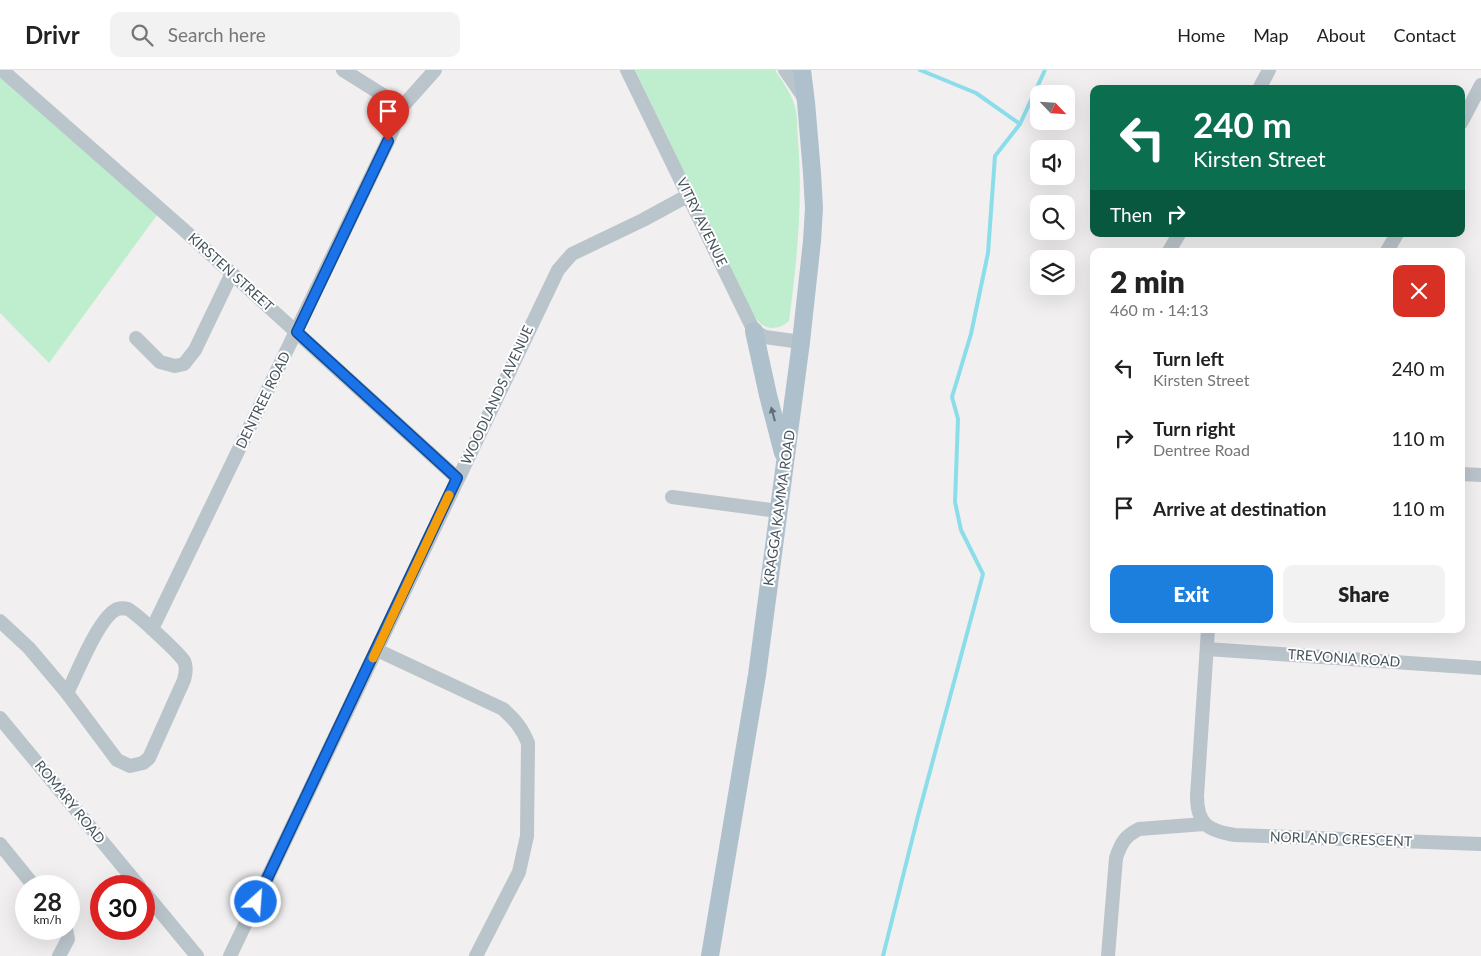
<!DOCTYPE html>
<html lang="en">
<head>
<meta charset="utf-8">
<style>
	:root { --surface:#fff; --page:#f2f2f2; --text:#222; --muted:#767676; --line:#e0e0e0; --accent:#1c7edd }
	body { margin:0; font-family:Lato,sans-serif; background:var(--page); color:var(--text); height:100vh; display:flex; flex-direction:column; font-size:19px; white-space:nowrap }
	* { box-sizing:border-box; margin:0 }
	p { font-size:16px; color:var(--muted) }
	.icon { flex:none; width:28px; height:28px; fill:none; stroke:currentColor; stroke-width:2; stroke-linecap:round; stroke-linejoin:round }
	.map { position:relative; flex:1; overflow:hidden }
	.panel { position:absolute; left:1090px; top:178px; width:375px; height:385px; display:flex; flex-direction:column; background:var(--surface); border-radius:10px; box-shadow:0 5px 20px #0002 }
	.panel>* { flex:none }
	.top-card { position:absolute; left:1090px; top:15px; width:375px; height:152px; border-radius:10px; box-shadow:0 5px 20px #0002; background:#0b6e4f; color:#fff; overflow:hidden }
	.needle { width:32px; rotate:115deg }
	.controls { position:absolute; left:1030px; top:15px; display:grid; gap:10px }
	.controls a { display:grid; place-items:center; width:45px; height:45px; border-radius:10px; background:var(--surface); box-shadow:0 5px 20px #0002; font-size:25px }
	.speed { position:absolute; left:15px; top:805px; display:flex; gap:10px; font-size:25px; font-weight:700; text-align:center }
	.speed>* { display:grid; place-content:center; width:65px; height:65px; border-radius:50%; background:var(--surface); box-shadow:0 5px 20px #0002; line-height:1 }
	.speed small { font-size:12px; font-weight:400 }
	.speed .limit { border:8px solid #d22; background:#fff; color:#111 }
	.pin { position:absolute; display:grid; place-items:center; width:42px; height:42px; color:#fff; margin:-51px -21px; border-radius:50% 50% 50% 0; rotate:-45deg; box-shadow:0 0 5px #0007 }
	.pin .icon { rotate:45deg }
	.me { position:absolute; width:55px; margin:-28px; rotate:26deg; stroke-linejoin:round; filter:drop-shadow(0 0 4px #0008) }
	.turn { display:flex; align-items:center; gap:18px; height:105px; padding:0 20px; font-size:22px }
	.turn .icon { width:65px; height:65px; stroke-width:2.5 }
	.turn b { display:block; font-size:35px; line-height:42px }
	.then { display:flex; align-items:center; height:48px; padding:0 20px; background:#0003; gap:10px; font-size:19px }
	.round { display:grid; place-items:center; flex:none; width:52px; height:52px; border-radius:10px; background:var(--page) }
	.overview { display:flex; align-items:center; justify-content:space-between; height:85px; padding:0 20px }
	h1 { font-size:30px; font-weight:800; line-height:38px }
	.button { display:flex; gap:10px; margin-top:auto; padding:10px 20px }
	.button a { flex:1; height:58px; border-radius:10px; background:var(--accent); color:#fff; font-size:20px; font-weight:800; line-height:58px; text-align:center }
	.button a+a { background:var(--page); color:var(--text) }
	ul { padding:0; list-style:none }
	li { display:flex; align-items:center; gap:15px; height:70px; padding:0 20px }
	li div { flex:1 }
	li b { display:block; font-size:19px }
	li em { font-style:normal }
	header { display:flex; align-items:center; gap:30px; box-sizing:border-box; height:70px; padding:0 25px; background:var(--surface); border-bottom:1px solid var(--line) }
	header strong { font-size:24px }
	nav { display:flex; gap:28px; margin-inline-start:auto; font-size:18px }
	.search { width:350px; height:45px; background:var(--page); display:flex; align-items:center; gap:12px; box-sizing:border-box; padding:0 18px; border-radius:10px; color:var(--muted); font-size:19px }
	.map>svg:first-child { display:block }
</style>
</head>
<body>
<header>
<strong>Drivr</strong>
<div class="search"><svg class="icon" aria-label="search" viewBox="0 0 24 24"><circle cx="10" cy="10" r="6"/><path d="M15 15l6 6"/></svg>Search here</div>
<nav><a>Home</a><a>Map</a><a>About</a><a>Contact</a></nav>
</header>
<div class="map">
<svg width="1481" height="886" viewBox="0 0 1481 886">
	<rect width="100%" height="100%" fill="#f1efef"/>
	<path fill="#beeecd" d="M635,0H775C782,11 792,24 795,37C798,48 797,61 798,71C803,132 797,191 789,251C777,262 763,260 754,246Z
		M0,6L157,145L49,293L0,243Z"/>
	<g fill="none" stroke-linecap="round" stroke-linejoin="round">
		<path stroke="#8cddea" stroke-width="4" d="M920,0L976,23L1020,54
			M883,886L918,746L983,504L961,460L955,432L958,349L952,327L971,264L988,183L995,86L1020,54L1045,0"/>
		<path stroke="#bac4cb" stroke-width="14" d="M2,0L184,160L457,408
			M343,0L402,37
			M627,0L754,261L765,267L801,272
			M785,0L805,29
			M1259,19L1269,0
			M1461,53L1481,15
			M1169,181L1179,164
			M1387,181L1397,164
			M136,268L160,292L175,296L184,294L195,280L232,203
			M1461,404L1481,405
			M672,427L778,441
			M0,551L29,578L67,623L117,690L130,696L143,693L149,688L184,610C186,603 187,597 184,591C179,583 137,544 128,539C124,538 121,538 117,539C98,548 77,604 67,623
			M152,559L388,71L402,37L435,0
			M1208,559L1197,726C1197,755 1209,761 1235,765L1481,774
			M1207,579L1481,598
			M377,580L503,639C515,650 522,658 528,673L527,766L519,802L476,886
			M0,648L139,816
			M0,774L34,816
			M144,822L197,886
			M59,886L68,869L66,859
			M230,886L558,200L572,184L643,150L689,125
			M1108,886L1116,788C1121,773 1125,766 1139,759L1204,754"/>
		<path stroke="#afc0cd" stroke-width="18" d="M754,261L768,325L783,383
			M710,886L757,605L801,272L812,171L814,138L812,103L806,32L802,0"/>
	</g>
	<defs><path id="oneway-solid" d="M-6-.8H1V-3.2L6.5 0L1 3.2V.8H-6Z" transform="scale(1.25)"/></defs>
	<use fill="#616e78" href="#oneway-solid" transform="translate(773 344) rotate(-105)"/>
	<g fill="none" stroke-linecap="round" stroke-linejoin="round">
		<defs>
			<path id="route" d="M256,832L457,408L297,262L388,71"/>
		</defs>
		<use href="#route" stroke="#114b97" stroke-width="12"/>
		<use href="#route" stroke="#1a73e8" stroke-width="9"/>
		<path stroke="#f59e0b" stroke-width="9" d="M373,588L449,425"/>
	</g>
	<g text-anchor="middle" stroke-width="4" stroke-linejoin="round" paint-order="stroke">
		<g font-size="14" fill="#47535c" stroke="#fff">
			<text transform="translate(702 152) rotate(64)" y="5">VITRY AVENUE</text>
			<text transform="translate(231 202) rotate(42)" y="5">KIRSTEN STREET</text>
			<text transform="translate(497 325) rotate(-65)" y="5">WOODLANDS AVENUE</text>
			<text transform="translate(263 330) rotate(-64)" y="5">DENTREE ROAD</text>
			<text transform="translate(779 438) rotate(-82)" y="5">KRAGGA KAMMA ROAD</text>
			<text transform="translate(1344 588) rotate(4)" y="5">TREVONIA ROAD</text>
			<text transform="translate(70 732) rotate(51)" y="5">ROMARY ROAD</text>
			<text transform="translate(1341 769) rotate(2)" y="5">NORLAND CRESCENT</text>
		</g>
	</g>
</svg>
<div class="controls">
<a><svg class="needle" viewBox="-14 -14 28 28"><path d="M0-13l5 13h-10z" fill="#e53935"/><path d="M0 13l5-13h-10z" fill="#767676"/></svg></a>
<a><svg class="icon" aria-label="sound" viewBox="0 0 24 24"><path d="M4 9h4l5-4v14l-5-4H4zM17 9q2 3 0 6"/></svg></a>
<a><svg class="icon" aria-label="search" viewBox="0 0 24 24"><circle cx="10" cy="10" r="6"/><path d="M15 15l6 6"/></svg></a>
<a><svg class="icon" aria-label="layers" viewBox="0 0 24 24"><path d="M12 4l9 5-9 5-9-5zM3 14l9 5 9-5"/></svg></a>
</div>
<div class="speed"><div>28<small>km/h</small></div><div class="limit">30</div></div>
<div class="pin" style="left:388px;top:71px;background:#d93025"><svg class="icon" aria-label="arrive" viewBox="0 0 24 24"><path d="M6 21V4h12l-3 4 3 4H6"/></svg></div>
<svg class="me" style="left:256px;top:832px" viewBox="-20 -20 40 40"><circle r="17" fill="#1a73e8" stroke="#fff" stroke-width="3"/><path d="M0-11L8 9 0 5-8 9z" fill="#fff"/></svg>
<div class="top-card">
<div class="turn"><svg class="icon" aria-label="left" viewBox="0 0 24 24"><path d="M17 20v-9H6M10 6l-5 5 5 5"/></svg><div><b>240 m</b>Kirsten Street</div></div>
<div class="then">Then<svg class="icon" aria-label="right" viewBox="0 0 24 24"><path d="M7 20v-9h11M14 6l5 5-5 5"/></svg></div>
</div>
<section class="panel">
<div class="overview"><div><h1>2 min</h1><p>460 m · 14:13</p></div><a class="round" style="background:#d93025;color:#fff"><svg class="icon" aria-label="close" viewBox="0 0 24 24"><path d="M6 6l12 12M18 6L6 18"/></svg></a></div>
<ul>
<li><svg class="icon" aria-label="left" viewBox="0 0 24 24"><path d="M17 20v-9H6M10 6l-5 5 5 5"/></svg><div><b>Turn left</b><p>Kirsten Street</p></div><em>240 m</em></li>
<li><svg class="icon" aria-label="right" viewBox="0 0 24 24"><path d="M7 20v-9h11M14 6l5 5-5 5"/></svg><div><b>Turn right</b><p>Dentree Road</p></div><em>110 m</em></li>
<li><svg class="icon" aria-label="arrive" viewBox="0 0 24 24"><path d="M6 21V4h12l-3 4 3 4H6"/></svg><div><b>Arrive at destination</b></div><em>110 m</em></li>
</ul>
<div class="button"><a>Exit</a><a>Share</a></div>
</section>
</div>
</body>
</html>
